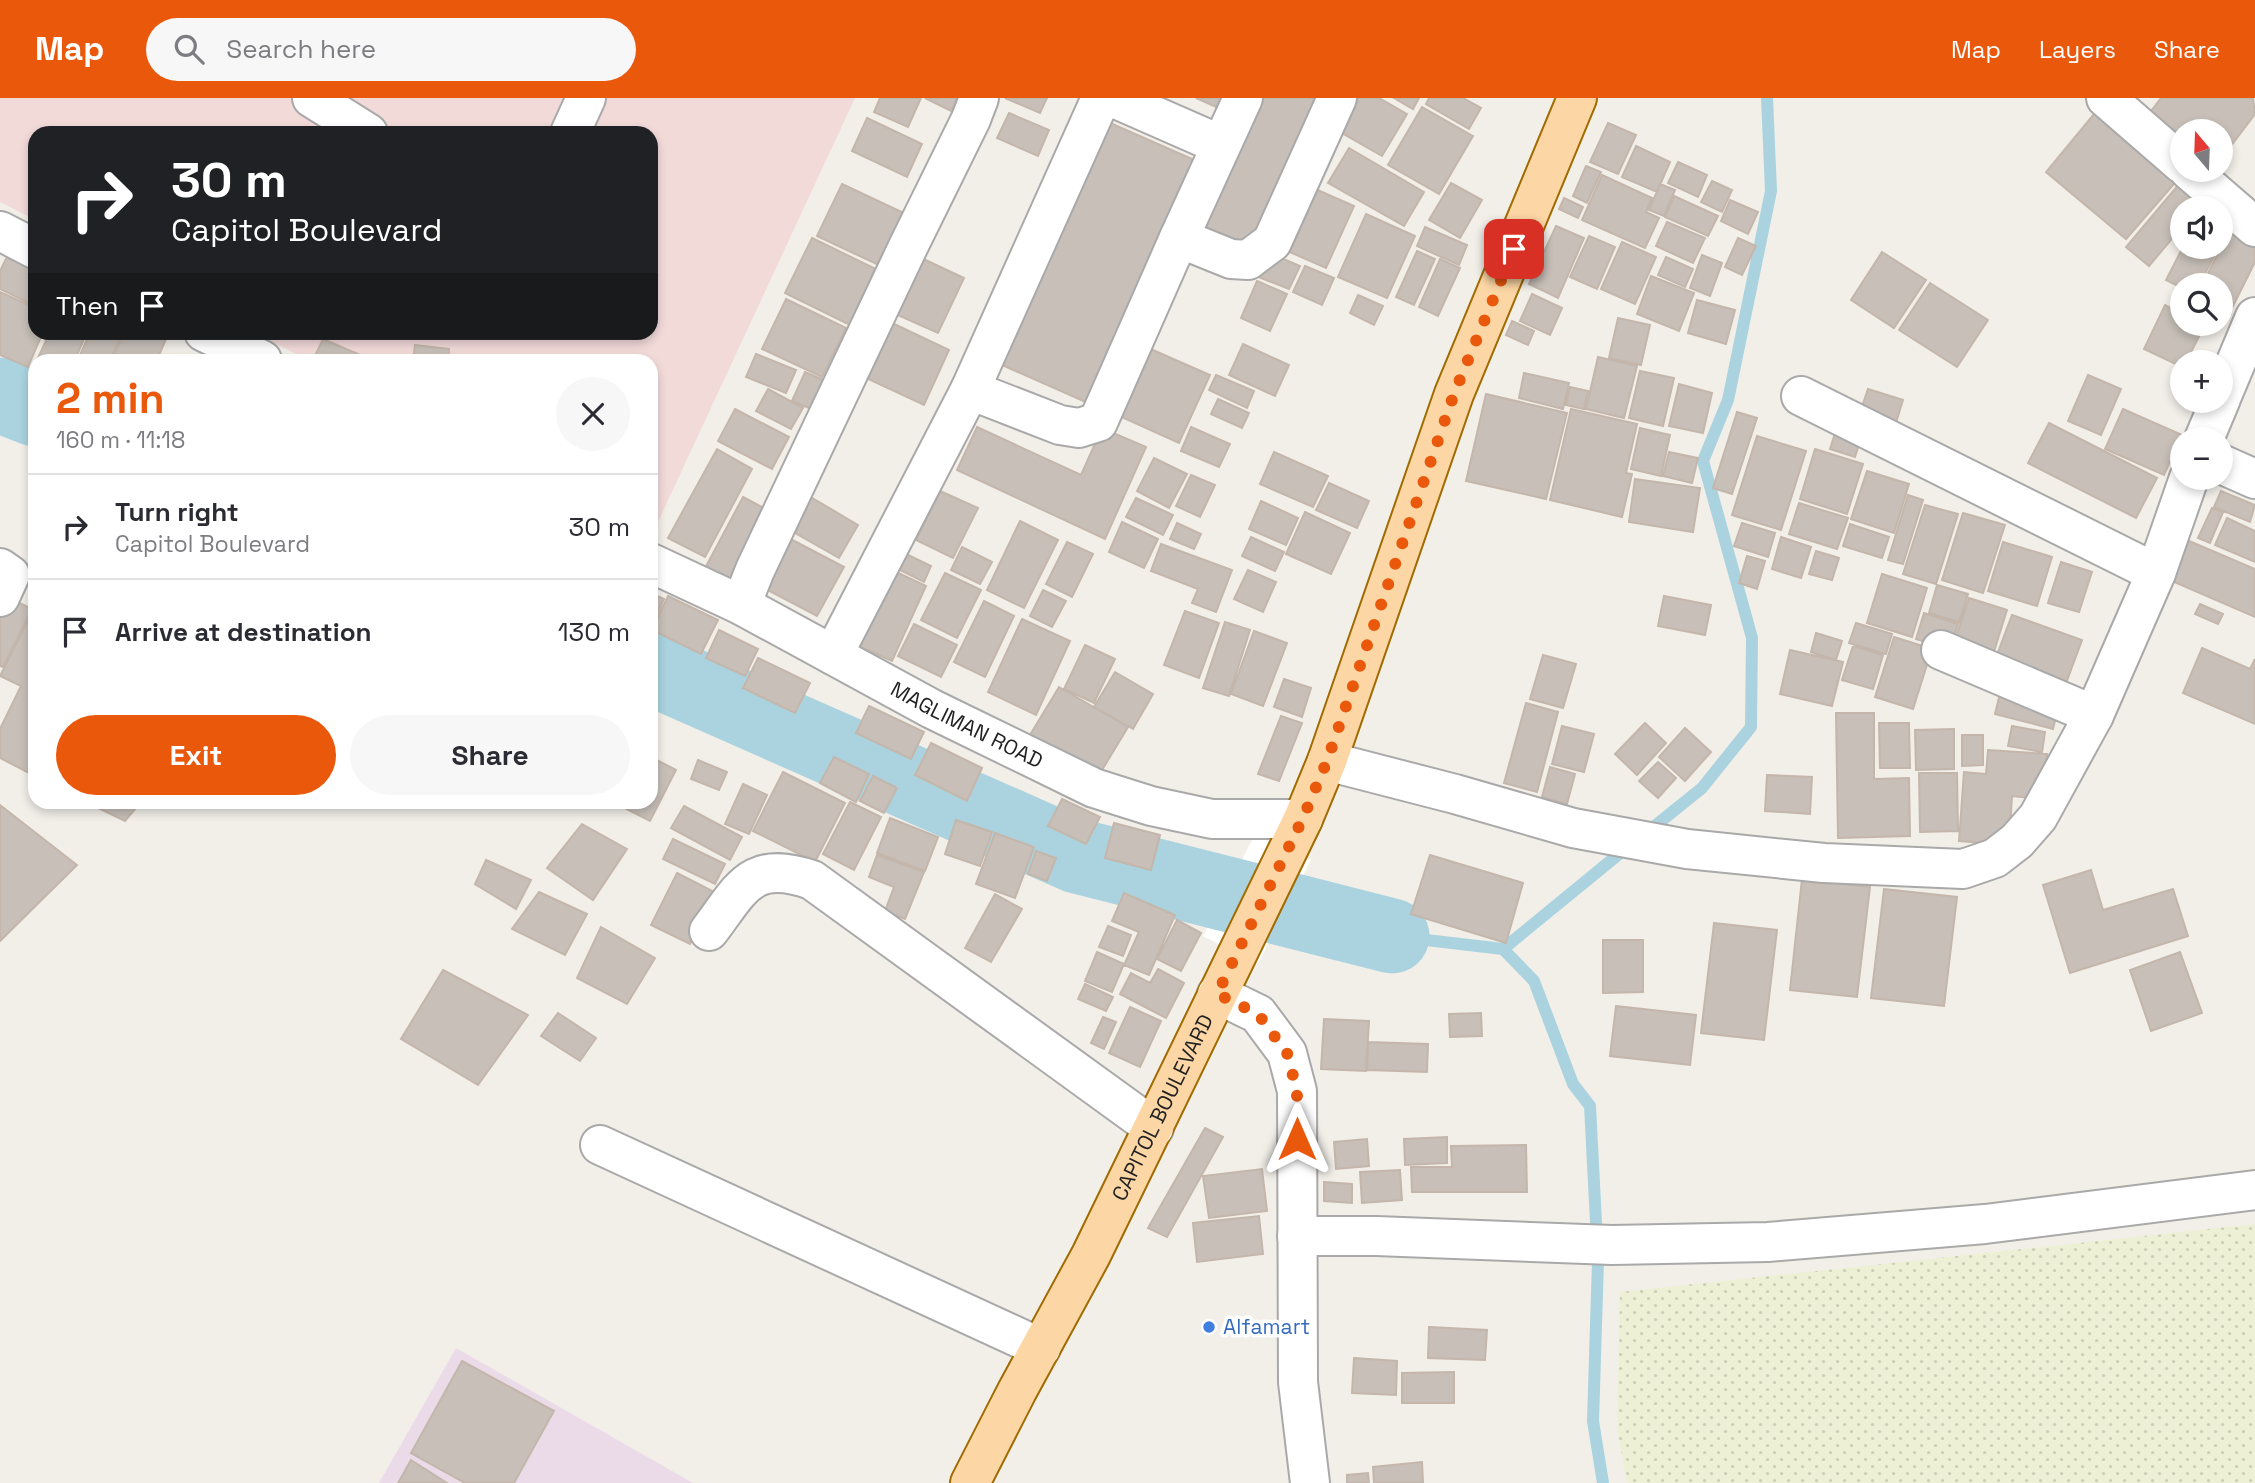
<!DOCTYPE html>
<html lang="en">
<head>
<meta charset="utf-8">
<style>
	:root { --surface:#fff; --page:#f7f7f7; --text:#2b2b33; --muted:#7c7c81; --line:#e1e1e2; --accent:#ea580c }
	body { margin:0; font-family:"Space Grotesk",sans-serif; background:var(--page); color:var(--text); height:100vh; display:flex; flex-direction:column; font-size:26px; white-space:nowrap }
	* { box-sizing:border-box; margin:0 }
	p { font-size:23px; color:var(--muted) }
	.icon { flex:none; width:38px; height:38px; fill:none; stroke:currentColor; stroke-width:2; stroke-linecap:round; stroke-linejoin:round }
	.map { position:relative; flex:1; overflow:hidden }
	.sheet { position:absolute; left:28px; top:256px; width:630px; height:455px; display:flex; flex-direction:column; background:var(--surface); border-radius:21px; box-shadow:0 4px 10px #0003 }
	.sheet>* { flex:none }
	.banner { position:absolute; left:28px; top:28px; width:630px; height:214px; border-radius:21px; box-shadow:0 4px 10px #0003; background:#202124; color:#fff; overflow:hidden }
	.needle { width:46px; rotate:341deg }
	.tools { position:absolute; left:2170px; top:21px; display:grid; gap:14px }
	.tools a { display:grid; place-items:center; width:63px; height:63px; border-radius:50%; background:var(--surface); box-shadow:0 4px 10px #0003; font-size:35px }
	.pin { position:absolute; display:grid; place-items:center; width:60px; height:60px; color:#fff; margin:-30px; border-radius:14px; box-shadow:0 4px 10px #0006 }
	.me { position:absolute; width:77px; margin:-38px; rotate:0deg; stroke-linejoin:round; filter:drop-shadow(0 0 5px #0008) }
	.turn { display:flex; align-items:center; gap:24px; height:147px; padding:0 28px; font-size:32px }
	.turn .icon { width:91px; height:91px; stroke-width:2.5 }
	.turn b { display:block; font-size:49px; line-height:60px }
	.then { display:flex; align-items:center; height:66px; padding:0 28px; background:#0003; gap:14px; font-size:26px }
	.round { display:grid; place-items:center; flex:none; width:74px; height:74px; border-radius:37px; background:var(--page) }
	.headline { display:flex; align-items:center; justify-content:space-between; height:119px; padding:0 28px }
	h1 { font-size:42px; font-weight:600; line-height:52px; color:var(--accent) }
	.button { display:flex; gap:14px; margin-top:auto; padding:14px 28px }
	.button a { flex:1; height:80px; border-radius:42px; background:var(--accent); color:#fff; font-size:28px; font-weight:600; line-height:80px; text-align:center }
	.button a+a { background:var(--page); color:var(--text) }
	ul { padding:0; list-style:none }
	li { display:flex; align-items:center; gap:21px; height:105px; padding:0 28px; border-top:2px solid var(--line) }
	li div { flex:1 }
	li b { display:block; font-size:26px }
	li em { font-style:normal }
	header { display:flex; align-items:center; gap:42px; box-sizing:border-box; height:98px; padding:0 35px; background:var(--accent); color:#fff }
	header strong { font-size:33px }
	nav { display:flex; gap:38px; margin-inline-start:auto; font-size:24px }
	.search { width:490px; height:63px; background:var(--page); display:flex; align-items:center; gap:18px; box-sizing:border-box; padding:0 24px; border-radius:38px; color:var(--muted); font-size:26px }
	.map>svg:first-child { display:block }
</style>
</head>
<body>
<header>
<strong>Map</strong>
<div class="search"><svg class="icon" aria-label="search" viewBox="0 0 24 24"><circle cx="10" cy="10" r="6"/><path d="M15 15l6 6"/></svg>Search here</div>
<nav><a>Map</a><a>Layers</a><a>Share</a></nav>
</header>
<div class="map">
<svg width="2255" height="1385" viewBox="0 0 2255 1385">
	<defs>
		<pattern id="farmland-dots" width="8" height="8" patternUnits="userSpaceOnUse" patternTransform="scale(1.75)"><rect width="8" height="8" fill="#eef0d5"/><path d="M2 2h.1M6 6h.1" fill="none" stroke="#ccceb7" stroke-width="1.8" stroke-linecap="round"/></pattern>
	</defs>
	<rect width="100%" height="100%" fill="#f2efe9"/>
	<path fill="#f2dad9" d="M0,0H855L651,439V262H308L254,235L651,234V35H35V122L0,104Z"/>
	<path fill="#ebdbe8" d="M456,1250L693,1385H379Z"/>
	<path fill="url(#farmland-dots)" d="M2255,1126V1385H1627L1617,1330L1620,1194Z"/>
	<path fill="#fff" d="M1256,734L1311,762L1258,866L1203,838Z"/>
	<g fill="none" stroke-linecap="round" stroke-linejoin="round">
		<path stroke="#aad3df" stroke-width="12" d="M1645,736L1702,690L1751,629L1752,540L1703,363L1728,302L1771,93L1767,0
			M1392,838L1503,851L1534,883L1573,986L1590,1008L1598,1163L1593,1323L1603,1385
			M1503,851L1630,747"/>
		<path stroke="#aad3df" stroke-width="75" d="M0,297L35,311
			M651,570L1077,758L1392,838"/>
	</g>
	<path fill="#c7bfb8" stroke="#c4b6ab" stroke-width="2" d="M880,0H921L908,29L874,14Z
		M925,0H957L951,13Z
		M1005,0H1047L1040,15Z
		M1196,0H1229L1223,12Z
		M1246,0H1322L1248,157L1185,128Z
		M1343,0H1379L1407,16L1382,58L1328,27Z
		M1394,0H1419L1413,11Z
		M1429,0H1463L1481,10L1469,31L1426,6Z
		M2161,0H2253L2255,16L2221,61V33H2182V42L2148,17Z
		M1422,9L1473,38L1439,96L1388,67Z
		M2099,10L2180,79L2126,141L2046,74Z
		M1009,15L1049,32L1038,58L997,40Z
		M867,20L922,46L907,79L852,53Z
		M1101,21L1199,64L1090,306L993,263Z
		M1608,25L1636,37L1618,76L1590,64Z
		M1636,48L1670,64L1657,94L1622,79Z
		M1349,50L1424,94L1404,128L1328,85Z
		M1678,64L1707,77L1698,99L1668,85Z
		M1586,68L1601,74L1587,105L1573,98Z
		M1602,77L1652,100L1646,114L1659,120L1645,150L1582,122Z
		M1712,83L1732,92L1722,114L1701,104Z
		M1451,85L1482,102L1460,140L1429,122Z
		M2180,85L2203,104L2198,110H2182V129L2149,168L2126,149Z
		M842,86L908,117L883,169L817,138Z
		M1304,86L1354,108L1326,170L1276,148Z
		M1660,86L1675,92L1664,118L1649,112Z
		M1674,98L1718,118L1708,138L1665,119Z
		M1564,100L1583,109L1578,120L1559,111Z
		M1730,102L1758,114L1748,136L1721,123Z
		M1366,116L1415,138L1387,200L1338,179Z
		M1667,124L1705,140L1693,165L1656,148Z
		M1556,128L1584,140L1558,200L1529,186Z
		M1425,129L1467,147L1459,167L1417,148Z
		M2231,130L2255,142V164L2233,208L2221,201V187H2202Z
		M1589,138L1615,149L1597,191L1570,179Z
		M812,140L884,175L856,230L785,195Z
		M1738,140L1756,148L1742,177L1725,169Z
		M1622,144L1656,159L1635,206L1601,191Z
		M2183,149H2219L2199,187H2182V190L2166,182Z
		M11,151L35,163V208L0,191V173Z
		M1417,153L1435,161L1414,207L1396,199Z
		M1267,154L1300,168L1289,191L1256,178Z
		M1882,154L1926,182L1894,230L1851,202Z
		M1702,157L1722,165L1710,198L1690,190Z
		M917,158L964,180L938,235L891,214Z
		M1666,159L1693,171L1685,189L1658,177Z
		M1440,161L1460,170L1438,218L1419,209Z
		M1305,168L1334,180L1322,207L1293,194Z
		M1651,178L1694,195L1679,233L1637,216Z
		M1257,183L1287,196L1270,233L1241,220Z
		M1930,185L1988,222L1957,269L1899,232Z
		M0,194L35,210V234H43L28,269L0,257Z
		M1532,196L1562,210L1550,237L1520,223Z
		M1358,197L1383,208L1374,227L1350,215Z
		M786,201L846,230L822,279L762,251Z
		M1697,202L1735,212L1726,246L1688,235Z
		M2165,207L2182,216V226L2205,227L2186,264H2182V269L2144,251Z
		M1618,220L1650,227L1641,267L1609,260Z
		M1512,223L1534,233L1528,247L1506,237Z
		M890,224L949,252L924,307L864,279Z
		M50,234H87L75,262H37Z
		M90,234H123L110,262H78Z
		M124,234H169L157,262H122L113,259Z
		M323,241L365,259L363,262H313Z
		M1243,246L1289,267L1275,298L1229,277Z
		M415,247L449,251L448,262H413Z
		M1146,249L1210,277L1179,345L1115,316Z
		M756,256L796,272L786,295L746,279Z
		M1598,259L1637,268L1624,320L1586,311Z
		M1640,273L1674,280L1663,328L1629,320Z
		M805,274L828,284L816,313L792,303Z
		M1524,275L1569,285L1563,311L1519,300Z
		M1216,277L1254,293L1247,310L1209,292Z
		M2088,277L2121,291L2101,337L2068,323Z
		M1679,286L1712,295L1703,335L1669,328Z
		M1570,289L1588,293L1584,311L1566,307Z
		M768,291L803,310L791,331L756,313Z
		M1868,291L1903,302L1895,328L1859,317Z
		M1486,296L1567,315L1546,401L1466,383Z
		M1218,301L1249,315L1242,330L1211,316Z
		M735,311L789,339L772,371L718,343Z
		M1571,311L1637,326L1626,375L1632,376L1622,419L1550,402Z
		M2123,311L2182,337L2164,377L2105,351Z
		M1737,314L1757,320L1732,396L1713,390Z
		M2049,325L2157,380L2136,420L2028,365Z
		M977,329L1081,377L1102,330L1146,349L1105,441L957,372Z
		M1191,329L1230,346L1219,369L1181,353Z
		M1837,329L1862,337L1855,359L1830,351Z
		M1640,330L1670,337L1661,378L1631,371Z
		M1757,338L1806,353L1781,432L1732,417Z
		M717,351L752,371L705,459L668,440Z
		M1815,351L1863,366L1847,416L1800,401Z
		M1274,354L1328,378L1313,409L1260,386Z
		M1669,354L1698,360L1692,385L1663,378Z
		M1154,360L1187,376L1169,410L1137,393Z
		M1867,373L1909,386L1894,435L1851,421Z
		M1191,377L1215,387L1200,419L1176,408Z
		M1635,381L1700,390L1693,434L1629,424Z
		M1329,385L1369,403L1357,430L1316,412Z
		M940,393L978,410L953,460L916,442Z
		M2221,393L2255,407L2250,424L2214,409Z
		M1908,397L1923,402L1903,466L1888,462Z
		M809,398L858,427L839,460L790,432Z
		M743,399L773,415L735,488L704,472Z
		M1136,400L1173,417L1163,437L1126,419Z
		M1261,403L1298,420L1286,447L1249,431Z
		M1799,405L1848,420L1837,451L1789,436Z
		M1925,407L1958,416L1936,486L1903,476Z
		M2212,410L2223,414L2210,445L2198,440Z
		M1305,414L1350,435L1331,476L1286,456Z
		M1963,415L2005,427L1983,495L1942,482Z
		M2227,420L2255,433V464L2215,447Z
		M1020,423L1058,442L1024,510L987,492Z
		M1122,424L1158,441L1144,470L1109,454Z
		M1177,425L1201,436L1194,451L1170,441Z
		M1742,425L1775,435L1768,459L1734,448Z
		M1850,426L1889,439L1882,460L1843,448Z
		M783,437L844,469L817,518L756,486Z
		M2175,437L2255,471V519L2158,477Z
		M1251,439L1284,454L1275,473L1242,458Z
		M1781,439L1811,449L1801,480L1772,471Z
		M1067,444L1093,456L1072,499L1046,486Z
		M2003,444L2052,459L2037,508L1988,493Z
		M1161,446L1232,472L1216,514L1192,505L1198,491L1151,473Z
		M962,449L992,464L980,486L951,472Z
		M1816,453L1839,460L1832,482L1809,476Z
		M904,455L931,468L924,484L896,470Z
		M1747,458L1765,463L1757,491L1739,485Z
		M2061,464L2092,474L2079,514L2048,505Z
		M892,472L926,488L892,563L858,548Z
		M1248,472L1276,484L1263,514L1234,501Z
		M945,475L981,492L957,540L921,522Z
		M1882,476L1927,490L1912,539L1867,525Z
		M1937,487L1968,496L1959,524L1929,515Z
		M1043,492L1066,503L1052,529L1030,518Z
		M651,495L664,501L651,530Z
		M668,498L718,522L701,556L652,532Z
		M1664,498L1711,507L1705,537L1658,528Z
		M7,499L32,511L3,569L0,568V512Z
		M1969,500L2007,512L1991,563L1952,551Z
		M984,503L1014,518L985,579L954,564Z
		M2200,506L2223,516L2218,526L2195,516Z
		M35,509V678L0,660V631L21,588L0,578Z
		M1185,513L1219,525L1199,580L1164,567Z
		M1924,515L1958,526L1950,551L1916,541Z
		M2012,517L2082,542L2062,596L1992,570Z
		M1022,521L1070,543L1036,617L988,594Z
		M1225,524L1250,532L1229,598L1203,590Z
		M1856,525L1892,536L1886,556L1849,545Z
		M914,526L957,547L941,579L898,558Z
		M719,532L758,551L745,578L706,560Z
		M1254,533L1287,545L1263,608L1231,596Z
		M1816,535L1842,543L1836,562L1811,554Z
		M1894,539L1932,551L1913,611L1875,599Z
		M1085,547L1115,561L1094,605L1064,591Z
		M1853,548L1883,557L1873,591L1842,582Z
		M2202,550L2250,571L2255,561V626L2183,595Z
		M1790,552L1843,564L1832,608L1780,596Z
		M1543,557L1576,566L1563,610L1530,601Z
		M758,560L810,585L795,615L743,590Z
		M1115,574L1153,596L1133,631L1094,609Z
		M1284,581L1311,590L1302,619L1274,609Z
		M1059,589L1128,629L1099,677L1030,637Z
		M2001,591L2059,607L2053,631L1995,616Z
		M1526,605L1558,614L1537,694L1504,685Z
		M869,608L924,634L911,661L856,635Z
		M1836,615H1874V681L1909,680L1910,738L1838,740Z
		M1281,618L1302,625L1279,683L1258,676Z
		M1645,625L1666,645L1637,677L1615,656Z
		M1879,625H1909L1910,670H1880Z
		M1562,628L1594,636L1584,674L1552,666Z
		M2012,628L2045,634L2042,654L2008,648Z
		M1685,630L1711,654L1685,683L1659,659Z
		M1954,631V671L1916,672L1915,632Z
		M1962,637H1983V667L1962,668Z
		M931,645L982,670L967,703L915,677Z
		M1988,652L2047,656L2043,701L2012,698L2009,747L1959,743L1964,674L1986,676Z
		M651,659L676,672L650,723L613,704H651Z
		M834,659L869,676L856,704L820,685Z
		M698,662L727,674L719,692L691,681Z
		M1658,664L1676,680L1658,700L1639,683Z
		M1550,669L1575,676L1567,706L1542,699Z
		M783,674L845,705L815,764L753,733Z
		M1919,675H1957L1958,733L1920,734Z
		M1767,677L1812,679L1810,716L1765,713Z
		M873,678L897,690L884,715L860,703Z
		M743,686L767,697L749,736L725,726Z
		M1062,701L1100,719L1086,746L1048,728Z
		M86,704H141L125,723Z
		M850,704L881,719L854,772L823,756Z
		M0,707L77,767L0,843Z
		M684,708L742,739L730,762L671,730Z
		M890,720L938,739L925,773L877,755Z
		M956,722L992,734L980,768L945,756Z
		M1114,725L1160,737L1151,772L1105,760Z
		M582,726L627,751L593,802L547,770Z
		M995,735L1034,749L1015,800L976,786Z
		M673,741L725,766L715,786L663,761Z
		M1036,753L1056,760L1047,783L1028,776Z
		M877,757L924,774L905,821L885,813L894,789L869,779Z
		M1430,757L1523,785L1506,845L1411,816Z
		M486,762L531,782L516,811L475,786Z
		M2091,772L2103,812L2173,791L2188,838L2070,875L2043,787Z
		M677,775L716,795L690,846L651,827Z
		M1802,781L1870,789L1857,899L1790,892Z
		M1884,791L1957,799L1944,908L1871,900Z
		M539,794L587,816L565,857L512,831Z
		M1124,795L1175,817L1149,877L1124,867L1139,834L1112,823Z
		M995,796L1022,811L991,864L965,850Z
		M1177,822L1201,835L1181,873L1157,861Z
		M1714,825L1777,832L1764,942L1701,935Z
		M1108,828L1131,837L1123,858L1099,849Z
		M601,829L655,860L627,906L577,880Z
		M1603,842H1643V894L1603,895Z
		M1097,854L1124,866L1112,894L1085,883Z
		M2180,854L2202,915L2151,933L2130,872Z
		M1158,871L1184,885L1166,920L1120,896L1131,875L1150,885Z
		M443,872L528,917L478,987L401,941Z
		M1085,886L1113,899L1106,913L1078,901Z
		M1616,908L1696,917L1690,967L1610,958Z
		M1130,909L1161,923L1140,969L1109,955Z
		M558,915L596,940L580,963L541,938Z
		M1481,915L1482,938L1450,939L1449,916Z
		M1103,919L1116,924L1104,951L1091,945Z
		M1324,921L1369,923L1366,973L1321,971Z
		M1368,944L1428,946L1427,974L1367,972Z
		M1205,1030L1223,1039L1167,1139L1148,1130Z
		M1447,1039V1065L1405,1067L1404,1041Z
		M1367,1041L1369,1068L1336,1071L1334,1044Z
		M1526,1047L1527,1094H1412L1411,1069H1452L1451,1048Z
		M1262,1071L1267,1113L1209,1120L1203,1078Z
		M1400,1072L1402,1102L1362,1105L1360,1074Z
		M1324,1084L1352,1086V1105L1324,1103Z
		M1259,1118L1263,1156L1197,1164L1193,1125Z
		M1429,1229L1487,1232L1485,1262L1428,1260Z
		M1354,1260L1397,1263L1396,1297L1352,1295Z
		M462,1263L554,1313L514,1385H465L411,1355Z
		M1454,1274V1305H1402V1275Z
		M411,1362L447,1385H398Z
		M1422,1364L1423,1385H1374L1373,1369Z
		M1368,1375L1369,1385H1347V1377Z"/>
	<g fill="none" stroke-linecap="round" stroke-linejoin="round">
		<defs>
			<g id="minor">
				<path d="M312,0L368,35"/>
				<path d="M1114,0L1221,47"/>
				<path d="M2106,0L2182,66"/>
				<path d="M570,35L586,0"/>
				<path d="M2189,72L2255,129"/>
				<path d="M0,133L35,151"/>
				<path d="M1179,140L1231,161L1248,162L1272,144L1337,0"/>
				<path d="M204,234L262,262"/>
				<path d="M970,292L1101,0"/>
				<path d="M1801,298L2156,475"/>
				<path d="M2221,300L2255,219"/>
				<path d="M2204,341L2220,303"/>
				<path d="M2221,366L2255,381"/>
				<path id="s1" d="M651,465L741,507L932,611L1094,690L1151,708L1212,721H1303"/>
				<path d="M0,470L10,477L0,499"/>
				<path d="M741,507L755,472L907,151L971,21L979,0"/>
				<path d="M1941,552L2094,617"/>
				<path d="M833,557L970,292L1060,327L1079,330L1098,324L1179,140L1243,0"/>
				<path d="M1327,663L1455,696L1573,730L1687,751L1824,765L1963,771L1995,760L2017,743L2038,719L2094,617L2156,475L2189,380"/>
				<path d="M709,833C742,790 750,761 812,782L1154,1030"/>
				<path d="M1217,896L1258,916L1287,955L1297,993L1298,1284L1310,1385"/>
				<path d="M600,1047L1041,1250"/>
				<path d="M1297,1138H1376L1612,1147L1768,1144L1985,1126L2255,1092"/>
			</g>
			<g id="major">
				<path id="s2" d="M970,1385L1017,1293L1091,1157L1303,721L1327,663L1454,296L1577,0"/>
			</g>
		</defs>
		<use href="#minor" stroke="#a9a9a9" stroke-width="42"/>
		<use href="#major" stroke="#a06b00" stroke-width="42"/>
		<use href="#minor" stroke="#fff" stroke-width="38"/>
		<use href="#major" stroke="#fcd6a4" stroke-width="38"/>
	</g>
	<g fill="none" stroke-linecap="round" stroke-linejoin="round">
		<path stroke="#ea580c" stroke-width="12" stroke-dasharray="0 21.6" d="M1297,1041V993L1287,955L1258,916L1217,896L1303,720L1327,663L1454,296L1514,151"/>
	</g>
	<circle fill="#3f7fe0" stroke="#fff" stroke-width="2.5" cx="1209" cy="1229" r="7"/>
	<g text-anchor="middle" stroke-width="7" stroke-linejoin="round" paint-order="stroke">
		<g font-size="21" fill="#222" stroke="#fff">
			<text dy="7" stroke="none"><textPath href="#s1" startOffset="355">MAGLIMAN ROAD</textPath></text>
			<text dy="7" stroke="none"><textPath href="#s2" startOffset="422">CAPITOL BOULEVARD</textPath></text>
		</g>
		<g font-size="21" fill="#366cbe" stroke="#fff" text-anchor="start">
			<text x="1223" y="1236">Alfamart</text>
		</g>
	</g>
</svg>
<div class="tools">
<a><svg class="needle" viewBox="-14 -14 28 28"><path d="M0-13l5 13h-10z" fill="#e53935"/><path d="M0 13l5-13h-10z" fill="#7c7c81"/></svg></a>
<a><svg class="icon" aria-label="sound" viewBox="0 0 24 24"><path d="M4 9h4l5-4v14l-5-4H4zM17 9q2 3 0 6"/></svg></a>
<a><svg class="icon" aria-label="search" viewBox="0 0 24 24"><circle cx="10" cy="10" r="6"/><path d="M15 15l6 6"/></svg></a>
<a>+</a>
<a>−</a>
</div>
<div class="pin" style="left:1514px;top:151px;background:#d93025"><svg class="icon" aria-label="arrive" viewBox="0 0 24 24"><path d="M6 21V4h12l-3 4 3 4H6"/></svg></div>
<svg class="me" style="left:1297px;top:1041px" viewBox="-20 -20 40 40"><path d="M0-17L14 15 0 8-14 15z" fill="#ea580c" stroke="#fff" stroke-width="4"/></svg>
<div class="banner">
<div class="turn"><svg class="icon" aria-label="right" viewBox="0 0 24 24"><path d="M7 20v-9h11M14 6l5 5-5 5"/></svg><div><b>30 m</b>Capitol Boulevard</div></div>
<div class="then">Then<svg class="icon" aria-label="arrive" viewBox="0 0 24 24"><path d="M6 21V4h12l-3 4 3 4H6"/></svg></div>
</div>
<section class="sheet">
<div class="headline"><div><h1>2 min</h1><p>160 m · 11:18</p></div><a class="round"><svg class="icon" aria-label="close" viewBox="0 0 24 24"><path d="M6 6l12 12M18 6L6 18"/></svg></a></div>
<ul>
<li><svg class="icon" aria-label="right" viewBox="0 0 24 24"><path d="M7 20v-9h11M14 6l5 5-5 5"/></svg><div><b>Turn right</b><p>Capitol Boulevard</p></div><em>30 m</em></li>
<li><svg class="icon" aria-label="arrive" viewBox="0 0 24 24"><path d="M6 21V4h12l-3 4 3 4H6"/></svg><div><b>Arrive at destination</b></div><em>130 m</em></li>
</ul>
<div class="button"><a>Exit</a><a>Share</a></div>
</section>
</div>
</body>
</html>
